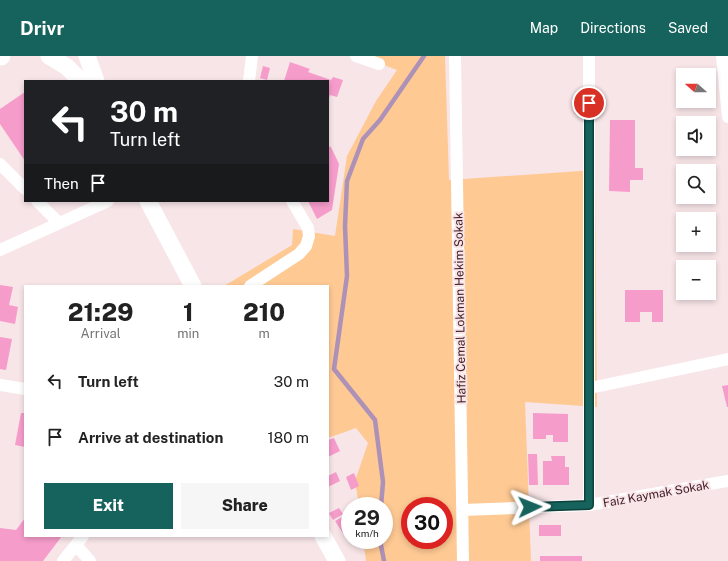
<!DOCTYPE html>
<html lang="en">
<head>
<meta charset="utf-8">
<style>
	:root { --surface:#fff; --page:#f6f6f6; --text:#222; --muted:#767676; --accent:#16635d }
	body { margin:0; font-family:"Public Sans",sans-serif; background:var(--page); color:var(--text); height:100vh; display:flex; flex-direction:column; font-size:15px; white-space:nowrap }
	* { box-sizing:border-box; margin:0 }
	p { font-size:13px; color:var(--muted) }
	.icon { flex:none; width:22px; height:22px; fill:none; stroke:currentColor; stroke-width:2; stroke-linecap:round; stroke-linejoin:round }
	.map { position:relative; flex:1; overflow:hidden }
	.panel { position:absolute; left:24px; top:229px; width:305px; height:252px; display:flex; flex-direction:column; background:var(--surface); border-radius:0px; box-shadow:0 2px 6px #0003 }
	.panel>* { flex:none }
	.hud { position:absolute; left:24px; top:24px; width:305px; height:122px; border-radius:0px; box-shadow:0 2px 6px #0003; background:#202124; color:#fff; overflow:hidden }
	.needle { width:26px; rotate:291deg }
	.tools { position:absolute; left:676px; top:12px; display:grid; gap:8px }
	.tools a { display:grid; place-items:center; width:40px; height:40px; border-radius:0px; background:var(--surface); box-shadow:0 2px 6px #0003; font-size:20px }
	.speed { position:absolute; left:341px; top:441px; display:flex; gap:8px; font-size:20px; font-weight:700; text-align:center }
	.speed>* { display:grid; place-content:center; width:52px; height:52px; border-radius:50%; background:var(--surface); box-shadow:0 2px 6px #0003; line-height:1 }
	.speed small { font-size:10px; font-weight:400 }
	.speed .limit { border:6px solid #d22; background:#fff; color:#111 }
	.pin { position:absolute; display:grid; place-items:center; width:34px; height:34px; color:#fff; margin:-17px; border:2px solid #fff; border-radius:50%; box-shadow:0 1px 4px #0007 }
	.me { position:absolute; width:44px; margin:-22px; rotate:88deg; stroke-linejoin:round; filter:drop-shadow(0 0 3px #0008) }
	.turn { display:flex; align-items:center; gap:14px; height:84px; padding:0 20px; font-size:18px }
	.turn .icon { width:52px; height:52px; stroke-width:2.5 }
	.turn b { display:block; font-size:28px; line-height:34px }
	.then { display:flex; align-items:center; height:38px; padding:0 20px; background:#0003; gap:8px; font-size:15px }
	.eta { display:flex; justify-content:space-evenly; align-items:center; height:68px; text-align:center }
	.eta b { font-size:24px; font-weight:800; line-height:28px }
	.primary-button { display:flex; gap:8px; margin-top:auto; padding:8px 20px }
	.primary-button a { flex:1; height:46px; border-radius:0px; background:var(--accent); color:#fff; font-size:16px; font-weight:800; line-height:46px; text-align:center }
	.primary-button a+a { background:var(--page); color:var(--text) }
	ul { padding:0; list-style:none }
	li { display:flex; align-items:center; gap:12px; height:56px; padding:0 20px }
	li div { flex:1 }
	li b { display:block; font-size:15px }
	li em { font-style:normal }
	header { display:flex; align-items:center; gap:24px; box-sizing:border-box; height:56px; padding:0 20px; background:var(--accent); color:#fff }
	header strong { font-size:19px }
	nav { display:flex; gap:22px; margin-inline-start:auto; font-size:14px }
	.map>svg:first-child { display:block }
</style>
</head>
<body>
<header>
<strong>Drivr</strong>
<nav><a>Map</a><a>Directions</a><a>Saved</a></nav>
</header>
<div class="map">
<svg width="728" height="505" viewBox="0 0 728 505">
	<rect width="100%" height="100%" fill="#f8e5e8"/>
	<path fill="#fec993" fill-rule="evenodd" d="M360,0H445L449,124L595,114L597,351L525,346L531,505H366L363,484H384V450H359L355,425L368,387L356,372L328,382V230H224L292,189L293,173L335,180L347,100L376,45L397,14ZM410,450H444V484H410Z"/>
	<g fill="none" stroke-linecap="round" stroke-linejoin="round">
		<path stroke="#ad91b7" stroke-width="4.5" d="M381,450L383,426L375,364L334,313L347,220L345,170L347,125L363,83L380,64L424,0
			M380,484L384,505"/>
	</g>
	<path fill="#f69ccb" d="M290,6L310,13L308,16L331,24L333,21L343,24L337,41L330,39L328,45V25H284Z
		M263,10L270,12L267,24L260,22Z
		M25,36V105L0,68V53Z
		M610,64H635V112H643V124H630V136L609,135Z
		M328,90L331,91L339,108L332,154L317,163L308,145H328Z
		M0,229L13,231L9,249L18,251L15,268L0,265Z
		M625,234H663V266H652V256H640V266H625Z
		M0,281L12,283L6,314L0,313Z
		M728,329V351H727L722,330Z
		M21,357H25V391L15,389Z
		M533,357L568,358V386H553V379H546V383H533Z
		M334,382L340,395L328,401V384Z
		M528,398H537L538,429H529Z
		M551,400H565V411H569V429H543V405H552Z
		M336,416L340,425L328,431V420Z
		M354,417L359,430L351,434L346,421Z
		M339,452L343,458L333,464L329,457Z
		M344,460L350,469V476L344,479L335,465Z
		M25,462V480H62L43,505H0V472L16,474Z
		M539,469H561V480H539Z
		M540,500H582V505H540Z"/>
	<g fill="none" stroke-linecap="round" stroke-linejoin="round">
		<path stroke="#fff" stroke-width="12" d="M356,0L379,8
			M455,0L463,505
			M589,0V449
			M722,0L728,61
			M249,25L252,0
			M0,108L25,133
			M37,145L59,167
			M0,194L108,145
			M250,230L299,198L306,190L309,180L308,172L292,145
			M0,329L25,333
			M590,332L728,303
			M463,454L589,449L728,425
			M76,489L90,505
			M63,505L83,480"/>
		<path stroke="#fff" stroke-width="17" d="M49,0L67,11L81,25
			M87,0L96,25
			M148,145L193,230
			M323,480L337,505"/>
		<path stroke="#fff" stroke-width="19" d="M0,0H1"/>
	</g>
	<g fill="none" stroke-linecap="round" stroke-linejoin="round">
		<defs>
			<path id="route" d="M530,451L589,449V47"/>
		</defs>
		<use href="#route" stroke="#0e403c" stroke-width="10"/>
		<use href="#route" stroke="#16635d" stroke-width="7"/>
	</g>
	<g text-anchor="middle" stroke-width="4" stroke-linejoin="round" paint-order="stroke">
		<g font-size="12" fill="#432028" stroke="#f8e5e8">
			<text transform="translate(460 252) rotate(-91)" y="4">Hafiz Cemal Lokman Hekim Sokak</text>
			<text transform="translate(656 438) rotate(-10)" y="4">Faiz Kaymak Sokak</text>
		</g>
	</g>
</svg>
<div class="tools">
<a><svg class="needle" viewBox="-14 -14 28 28"><path d="M0-13l5 13h-10z" fill="#e53935"/><path d="M0 13l5-13h-10z" fill="#767676"/></svg></a>
<a><svg class="icon" aria-label="sound" viewBox="0 0 24 24"><path d="M4 9h4l5-4v14l-5-4H4zM17 9q2 3 0 6"/></svg></a>
<a><svg class="icon" aria-label="search" viewBox="0 0 24 24"><circle cx="10" cy="10" r="6"/><path d="M15 15l6 6"/></svg></a>
<a>+</a>
<a>−</a>
</div>
<div class="speed"><div>29<small>km/h</small></div><div class="limit">30</div></div>
<div class="pin" style="left:589px;top:47px;background:#d93025"><svg class="icon" aria-label="arrive" viewBox="0 0 24 24"><path d="M6 21V4h12l-3 4 3 4H6"/></svg></div>
<svg class="me" style="left:530px;top:451px" viewBox="-20 -20 40 40"><path d="M0-17L14 15 0 8-14 15z" fill="#16635d" stroke="#fff" stroke-width="4"/></svg>
<div class="hud">
<div class="turn"><svg class="icon" aria-label="left" viewBox="0 0 24 24"><path d="M17 20v-9H6M10 6l-5 5 5 5"/></svg><div><b>30 m</b>Turn left</div></div>
<div class="then">Then<svg class="icon" aria-label="arrive" viewBox="0 0 24 24"><path d="M6 21V4h12l-3 4 3 4H6"/></svg></div>
</div>
<section class="panel">
<div class="eta">
<div><b>21:29</b><p>Arrival</p></div>
<div><b>1</b><p>min</p></div>
<div><b>210</b><p>m</p></div>
</div>
<ul>
<li><svg class="icon" aria-label="left" viewBox="0 0 24 24"><path d="M17 20v-9H6M10 6l-5 5 5 5"/></svg><div><b>Turn left</b></div><em>30 m</em></li>
<li><svg class="icon" aria-label="arrive" viewBox="0 0 24 24"><path d="M6 21V4h12l-3 4 3 4H6"/></svg><div><b>Arrive at destination</b></div><em>180 m</em></li>
</ul>
<div class="primary-button"><a>Exit</a><a>Share</a></div>
</section>
</div>
</body>
</html>
